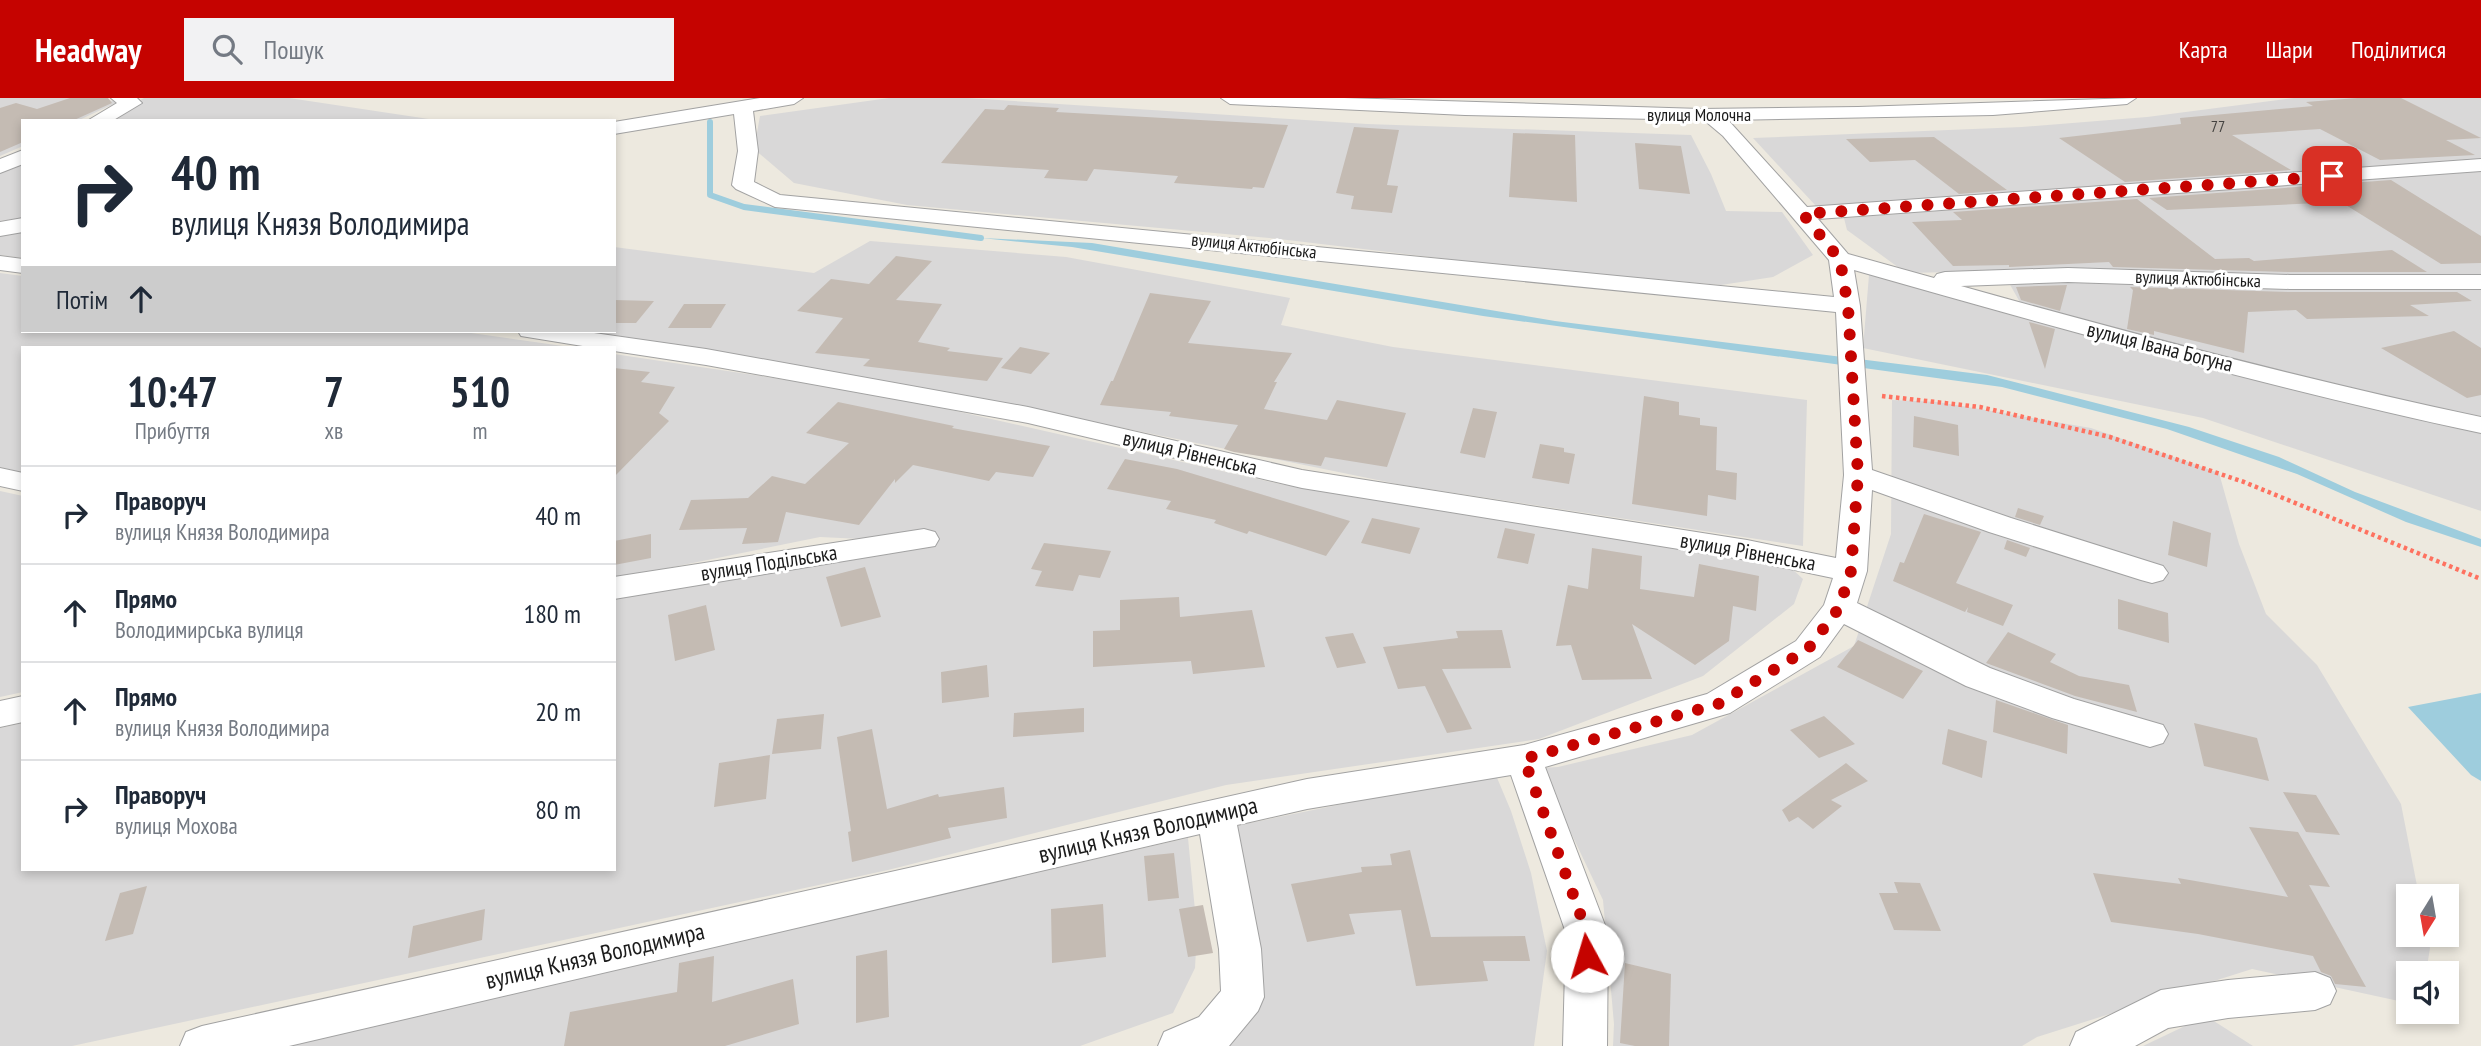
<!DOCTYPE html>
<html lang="uk">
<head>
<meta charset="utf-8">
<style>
	:root { --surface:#fff; --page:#f2f2f3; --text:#1f2937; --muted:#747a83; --line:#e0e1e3; --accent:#c50300 }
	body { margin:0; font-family:"PT Sans Narrow",sans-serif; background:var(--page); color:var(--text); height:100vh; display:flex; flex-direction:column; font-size:26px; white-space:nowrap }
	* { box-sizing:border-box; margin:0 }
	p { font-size:23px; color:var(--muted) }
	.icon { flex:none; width:38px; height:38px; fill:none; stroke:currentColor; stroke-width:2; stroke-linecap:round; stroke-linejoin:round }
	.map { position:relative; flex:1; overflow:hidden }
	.side { position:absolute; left:21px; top:248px; width:595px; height:525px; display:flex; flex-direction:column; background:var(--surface); border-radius:0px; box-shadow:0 4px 10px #0003 }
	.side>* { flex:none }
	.guide { position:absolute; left:21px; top:21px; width:595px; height:214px; border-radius:0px; box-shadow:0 4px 10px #0003; background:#fff; color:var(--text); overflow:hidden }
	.needle { width:46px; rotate:191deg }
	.tools { position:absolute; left:2396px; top:786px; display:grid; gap:14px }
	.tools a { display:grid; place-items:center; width:63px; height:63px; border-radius:0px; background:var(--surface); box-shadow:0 4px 10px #0003; font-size:35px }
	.pin { position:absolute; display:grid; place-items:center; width:60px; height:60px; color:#fff; margin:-30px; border-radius:14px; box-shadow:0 4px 10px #0006 }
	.me { position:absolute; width:77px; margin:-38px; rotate:354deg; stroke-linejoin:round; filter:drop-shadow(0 0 5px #0008) }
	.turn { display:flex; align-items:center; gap:24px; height:147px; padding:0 35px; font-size:32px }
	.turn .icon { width:91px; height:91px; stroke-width:2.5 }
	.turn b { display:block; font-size:49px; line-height:60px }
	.then { display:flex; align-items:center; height:66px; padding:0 35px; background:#0003; gap:14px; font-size:26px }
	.eta { display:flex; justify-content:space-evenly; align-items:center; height:119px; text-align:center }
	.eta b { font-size:42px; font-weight:800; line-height:49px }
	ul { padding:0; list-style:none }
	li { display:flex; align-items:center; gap:21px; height:98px; padding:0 35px; border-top:2px solid var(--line) }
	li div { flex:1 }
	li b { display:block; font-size:26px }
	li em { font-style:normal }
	header { display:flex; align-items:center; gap:42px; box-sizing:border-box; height:98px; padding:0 35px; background:var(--accent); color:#fff }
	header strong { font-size:33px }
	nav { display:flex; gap:38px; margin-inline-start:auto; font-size:24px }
	.search { width:490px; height:63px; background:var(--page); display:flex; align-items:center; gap:18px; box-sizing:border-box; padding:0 24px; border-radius:0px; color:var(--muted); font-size:26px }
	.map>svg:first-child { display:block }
</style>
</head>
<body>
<header>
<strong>Headway</strong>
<div class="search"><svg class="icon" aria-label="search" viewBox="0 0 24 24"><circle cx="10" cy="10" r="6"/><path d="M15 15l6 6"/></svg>Пошук</div>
<nav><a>Карта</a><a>Шари</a><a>Поділитися</a></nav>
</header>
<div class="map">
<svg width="2481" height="948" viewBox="0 0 2481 948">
	<rect width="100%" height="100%" fill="#ede9df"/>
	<path fill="#d9d8d8" d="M0,0H98L118,4L77,23H23V48L0,58Z
		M144,0H289L442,23H101Z
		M889,0H967L1367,26L1691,37L1711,76L1726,113L1782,114L1813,157L1773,179L1721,187L1506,168L1279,141L907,107L794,85L754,51L760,18Z
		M2294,0H2481V62L1816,108L1753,40L2022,29L2147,19Z
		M23,60V120L0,123V71Z
		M2481,72V177H2251L2051,172L1906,175L1847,132L1844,120Z
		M23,133V160L0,157V137Z
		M870,143L1066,159L1290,200L1281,227L1393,249L1807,302L1803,448L1402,387L942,293L575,233H614V149L814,175Z
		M0,175L23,178V233H457L577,250H23V375L0,369Z
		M1869,177L2435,325L2481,333V413L2203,320L1863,250Z
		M2008,183L2481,190V318L2441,312L2022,208Z
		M614,256L880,296L1280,386L1732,458L1791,470L1803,481L1794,506L1703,578L1539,641L1226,687L888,772L72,948H0V630L23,625V772H614V496L883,442L820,439L614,481Z
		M1892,302L1938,304L2091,330L2219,375L2239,446L2266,516L2317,567L2401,706L2419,798H2408V836L2427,837L2430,850L2426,875H2408V905L2252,871L2037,939L2022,948H1613L1614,926L1603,802L1540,670L1558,669L1692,637L1854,548L1891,436Z
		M0,393L23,398V594L0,599Z
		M1495,675L1511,713L1531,775L1547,853L1534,948H1167L1254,883L1235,728Z
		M1188,740L1197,833L1195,870L1173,915L1080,948H268Z
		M2206,918L2253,948H2143Z"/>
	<path fill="#9ecddd" d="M981,140L1092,145L1555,223L1987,277L2189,329L2279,359L2355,394L2481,441V449L2406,424L2297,376L2167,331L2002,289L1483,218L1072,149Z
		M2481,595V683L2471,677L2408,609Z"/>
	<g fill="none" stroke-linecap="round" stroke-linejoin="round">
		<path stroke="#9ecddd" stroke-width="6" d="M710,24V97L744,109L981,140"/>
	</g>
	<path fill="#c4bbb3" d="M70,0H108L112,5L72,23H23V44L0,54V10L16,5L37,11Z
		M2357,0H2401L2481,40L2446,42L2475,57L2380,62L2320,31L2232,37L2291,72L2125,84L2059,40L2181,26L2180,20L2313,8L2306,4Z
		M1008,7L1059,10L1056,14L1288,27L1264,90L1253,89L1252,91L1174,85L1178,78L1094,71L1087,83L1044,80L1049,72L941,65L985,11L1004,12Z
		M1354,29L1399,32L1387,87L1398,88L1392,115L1351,111L1354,98L1336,95Z
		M1513,35L1575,37L1577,104L1509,99Z
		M1934,39L2007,92L1959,96L1915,62L1870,64L1846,41Z
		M1635,45L1681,48L1690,96L1639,91Z
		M2391,82L2481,138V165L2441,166L2341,104L2167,112L2149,100Z
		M2137,101L2215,161L2249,160L2254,163L2392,152L2427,174H2290L2113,169L2109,164L2009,169V167L1953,168L1912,124L1962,122L1953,114Z
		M896,158L932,163L896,202L942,206L918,244L950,250L947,253L1003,260L987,283L863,268L870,261L815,255L843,220L797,213L831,181L869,186Z
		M2067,187L2060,213L2021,202L2016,189Z
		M2130,189L2290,194H2457L2472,203L2410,207L2429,218L2307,221L2296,212L2248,214L2244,255L2154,233V237L2127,231L2133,192Z
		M1150,195L1211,203L1188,245L1292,255L1274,284H1277L1264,311L1327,322L1337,302L1406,315L1387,369L1325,359L1321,368L1234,354L1224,351L1238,327L1169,318L1171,314L1100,307L1111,283H1113Z
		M614,202L654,203L636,225H614Z
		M684,206H726L711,230H668Z
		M2029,224L2055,231L2045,271Z
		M2454,233L2481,250V297L2467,300L2381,250Z
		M1020,249L1050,255L1031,276L1001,270Z
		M614,270L650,274L641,284L675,289L659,315L669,323L614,379Z
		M1644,298L1679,304V317L1700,320V327L1717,329L1716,372L1737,375L1736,402L1708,397L1707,418L1632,406Z
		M838,304L954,328L952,330L1050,348L1033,379L996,374L989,383L913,367L895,385V381L859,427L786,414L778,444L742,446L747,430L679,432L691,402L748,400L772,378L805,386L849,345L806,335Z
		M1473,310L1497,314L1485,360L1460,355Z
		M1914,318L1958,327L1959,358L1913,349Z
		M1540,346L1564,350V354L1575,356L1569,386L1532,380Z
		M1125,361L1177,371L1350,423L1326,458L1249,433L1247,436L1214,425L1216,422L1166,411L1171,403L1107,391Z
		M2018,410L2044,418L2040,427L2015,419Z
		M1924,416L1981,434L1956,485L2013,507L2003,528L1967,514L1968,509L1965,514L1893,483L1900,464L1904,465Z
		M1372,420L1420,430L1410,456L1361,445Z
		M2173,423L2211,435L2207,469L2168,457Z
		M1505,430L1535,436L1528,466L1497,460Z
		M651,436V460L614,467V443Z
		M2007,442L2030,450L2026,459L2004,451Z
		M1044,445L1111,453L1100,480L1079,477L1073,493L1035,488L1042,473L1031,471Z
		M1592,450L1642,458L1640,491L1694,499L1699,466L1759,478L1756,513L1733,508L1729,543L1695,567L1632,526L1652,581L1582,582L1571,547L1556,548L1568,487L1588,491Z
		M865,469L881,519L841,529L826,479Z
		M1179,499L1180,519L1252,512L1265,569L1193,576L1191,563L1093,569V533L1120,532V502Z
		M2118,501L2168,515L2169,545L2118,531Z
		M706,507L715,552L675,563L668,517Z
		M1502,532L1511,570L1442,571L1472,631L1447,635L1425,588L1398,591L1383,549L1458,540L1456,533Z
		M2008,534L2056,556L2050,564L2079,578L2129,587L2137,614L2075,598L1986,565Z
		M1353,535L1366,565L1337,570L1325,539Z
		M1858,542L1923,573L1903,601L1837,569Z
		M987,567L989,599L942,605L941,574Z
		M1996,602L2068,627L2067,656L1993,634Z
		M1084,610V634L1013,639L1014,615Z
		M824,616L821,651L772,656L777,621Z
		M1824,618L1855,646L1819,660L1790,632Z
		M2194,625L2257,640L2269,683L2204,668Z
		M872,631L887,711L938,696L939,699L1004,689L1007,720L948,730L951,740L852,764L848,734L851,733L837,639Z
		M1948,631L1987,643L1982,680L1942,666Z
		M770,657L766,701L714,709L719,665Z
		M1846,665L1868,683L1831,702L1842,708L1813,731L1798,719L1789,724L1782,712Z
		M2283,694L2316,697L2340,737L2306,734Z
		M2249,729L2298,734L2330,789L2309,787L2366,889L2335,886L2331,878L2321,874L2313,858L2198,836L2111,824L2093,775L2181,786L2178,780L2288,799Z
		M1410,752L1431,839L1525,838L1530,863H1483L1488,883L1416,888L1401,812L1349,816L1355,836L1307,844L1291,786L1362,774L1361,769L1392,767L1390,756Z
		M1174,755L1179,800L1148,803L1144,758Z
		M1894,784L1920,785L1941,833L1894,832L1879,795H1898Z
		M147,788L133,836L105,843L120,795Z
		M1103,806L1106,859L1052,865L1051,811Z
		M1203,807L1213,855L1188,859L1179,811Z
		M485,811L482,842L408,860L413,828Z
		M887,852L889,919L856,925V858Z
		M714,858L712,904L793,881L799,926L725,948H564L570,914L677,894L679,865Z
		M1625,865L1671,876L1669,948H1635L1620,945Z"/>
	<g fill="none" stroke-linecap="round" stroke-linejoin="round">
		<defs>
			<path id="minor" d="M111,0H137L142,5L112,23H87L117,5Z
				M760,0H803L794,6L753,13L758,53L754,84L780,97L1834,199L1829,162L1723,38L1704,22L1465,17L1230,6L1221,0H1344L1701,11L1858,9L2136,0L2127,6L1993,17L1728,22L1807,109L2481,61V73L1818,121L1848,156L1934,180L1937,176L1945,174L2068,170L2290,177H2481V191H2290L2068,184L1961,188C2133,236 2306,282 2481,319V335C2270,290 2061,231 1854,172L1860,208L1872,372L2011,420L2163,468L2168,475L2163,482L2152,485L2141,482L1989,434L1872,392L1867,473L1857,505L1990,570L2074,601L2163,627L2168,636L2163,645L2150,649L2052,620L1966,588L1844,526L1820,559L1730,615L1545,669L1608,835L1607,948H1563L1566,835L1511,677L1307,711L1237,727L1261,851L1264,899L1258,913L1229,948H1158L1164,934L1199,919L1221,893L1219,851L1200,736L289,948H180L186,934L202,928L1307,681L1524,647L1707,596L1796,543L1824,507L1833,480L1747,462L1302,390L1028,325L706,267L614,253V250H595L521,238L518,233H580L706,251L1028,309L1302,372L1747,442L1836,460L1844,377L1836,214L775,109L736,91L732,87L738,53L734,16L614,36V24Z
				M23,52V66L0,75V61Z
				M23,120V134L0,138V124Z
				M0,158L23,161V175L0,172Z
				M0,370L23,375V393L0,388Z
				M924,431L935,434L939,441L935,448L614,501V479Z
				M23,598V624L0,629V603Z
				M2315,874L2330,880L2336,893L2330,906L2315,912L2228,920L2168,930L2135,948H2070L2076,934L2161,892L2228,882Z"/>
		</defs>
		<use href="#minor" stroke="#a2a2a2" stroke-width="2"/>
		<path stroke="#fe7260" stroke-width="4.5" stroke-dasharray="3.5 3.5" stroke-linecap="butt" d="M1882,298L1980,309L2110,339L2244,384L2481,481"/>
		<use href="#minor" fill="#fff" fill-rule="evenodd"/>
	</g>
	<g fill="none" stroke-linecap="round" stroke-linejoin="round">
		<path stroke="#c50300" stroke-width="12" stroke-dasharray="0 21.6" d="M1587,858V835L1524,661L1718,606L1808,551L1839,510L1851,473L1858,377L1848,208L1840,162L1803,116L2332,78"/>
	</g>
	<g text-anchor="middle" stroke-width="6" stroke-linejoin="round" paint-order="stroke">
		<g font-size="16" fill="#454341">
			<text x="2218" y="34">77</text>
		</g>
		<g font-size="18" fill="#1b1b1b" stroke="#fff">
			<text x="1699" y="23">вулиця Молочна</text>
			<text transform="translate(1254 148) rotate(6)" y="6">вулиця Актюбінська</text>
			<text transform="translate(2198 181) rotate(2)" y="6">вулиця Актюбінська</text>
		</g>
		<g font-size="21" fill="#1b1b1b" stroke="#fff">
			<text transform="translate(2160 249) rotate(14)" y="7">вулиця Івана Богуна</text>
			<text transform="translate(1190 355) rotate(13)" y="7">вулиця Рівненська</text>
			<text transform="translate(1748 454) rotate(10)" y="7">вулиця Рівненська</text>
			<text transform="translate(769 465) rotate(-9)" y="7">вулиця Подільська</text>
		</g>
		<g font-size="24" fill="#1b1b1b" stroke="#fff">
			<text transform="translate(1148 732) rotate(-13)" y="8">вулиця Князя Володимира</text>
			<text transform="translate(595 858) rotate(-13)" y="8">вулиця Князя Володимира</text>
		</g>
	</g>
</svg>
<div class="tools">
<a><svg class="needle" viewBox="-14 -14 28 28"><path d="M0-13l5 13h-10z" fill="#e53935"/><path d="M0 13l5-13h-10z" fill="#747a83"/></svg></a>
<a><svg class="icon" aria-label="sound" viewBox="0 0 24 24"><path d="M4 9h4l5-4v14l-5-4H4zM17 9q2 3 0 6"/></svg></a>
</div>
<div class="pin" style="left:2332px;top:78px;background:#d93025"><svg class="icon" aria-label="arrive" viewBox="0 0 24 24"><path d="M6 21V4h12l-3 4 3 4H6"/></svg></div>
<svg class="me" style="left:1587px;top:858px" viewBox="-20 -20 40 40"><circle r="19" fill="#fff"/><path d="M0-13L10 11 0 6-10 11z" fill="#c50300"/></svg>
<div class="guide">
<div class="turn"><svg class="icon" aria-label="right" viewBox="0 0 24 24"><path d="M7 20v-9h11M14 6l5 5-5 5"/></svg><div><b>40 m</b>вулиця Князя Володимира</div></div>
<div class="then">Потім<svg class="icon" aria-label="ahead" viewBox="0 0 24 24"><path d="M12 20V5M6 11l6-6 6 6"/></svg></div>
</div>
<section class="side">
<div class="eta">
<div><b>10:47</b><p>Прибуття</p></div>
<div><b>7</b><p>хв</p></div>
<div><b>510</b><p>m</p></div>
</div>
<ul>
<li><svg class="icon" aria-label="right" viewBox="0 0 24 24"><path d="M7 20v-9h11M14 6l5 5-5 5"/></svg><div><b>Праворуч</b><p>вулиця Князя Володимира</p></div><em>40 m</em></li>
<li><svg class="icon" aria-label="ahead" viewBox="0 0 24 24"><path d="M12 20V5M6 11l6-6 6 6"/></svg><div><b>Прямо</b><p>Володимирська вулиця</p></div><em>180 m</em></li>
<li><svg class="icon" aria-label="ahead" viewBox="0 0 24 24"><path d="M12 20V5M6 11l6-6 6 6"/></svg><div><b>Прямо</b><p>вулиця Князя Володимира</p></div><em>20 m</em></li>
<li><svg class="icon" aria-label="right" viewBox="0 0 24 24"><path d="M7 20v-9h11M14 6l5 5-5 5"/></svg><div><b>Праворуч</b><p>вулиця Мохова</p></div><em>80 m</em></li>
</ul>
</section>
</div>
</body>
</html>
